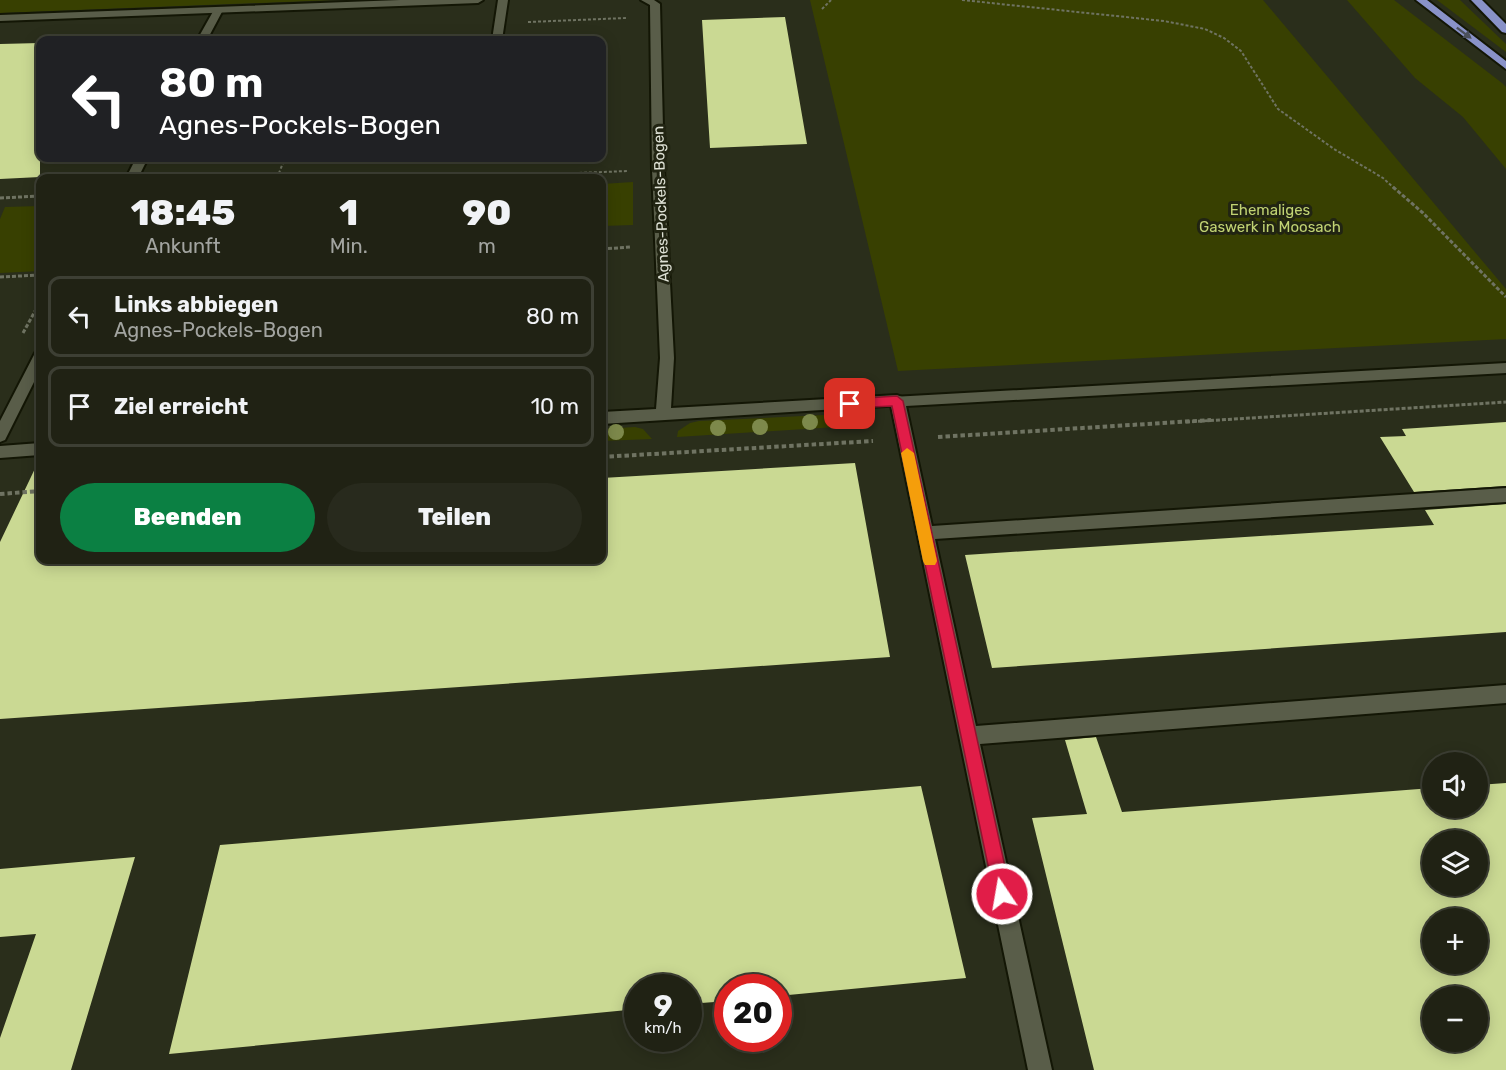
<!DOCTYPE html>
<html lang="de">
<head>
<meta charset="utf-8">
<style>
	:root { --surface:#202214; --page:#282a1d; --text:#f1f3f6; --muted:#a2a4a0; --line:#3d3f34; --accent:#0b8043 }
	body { margin:0; font-family:Rubik,sans-serif; background:var(--page); color:var(--text); height:100vh; display:flex; flex-direction:column; font-size:22px; white-space:nowrap }
	* { box-sizing:border-box; margin:0 }
	p { font-size:20px; color:var(--muted) }
	.icon { flex:none; width:33px; height:33px; fill:none; stroke:currentColor; stroke-width:2; stroke-linecap:round; stroke-linejoin:round }
	.map { position:relative; flex:1; overflow:hidden }
	.details { position:absolute; left:36px; top:174px; width:570px; height:390px; display:flex; flex-direction:column; background:var(--surface); border-radius:12px; box-shadow:0 3px 15px #0003,0 0 0 2px var(--line) }
	.details>* { flex:none }
	.guide { position:absolute; left:36px; top:36px; width:570px; height:126px; border-radius:12px; box-shadow:0 3px 15px #0003,0 0 0 2px var(--line); background:#202124; color:#fff; overflow:hidden }
	.buttons { position:absolute; left:1422px; top:752px; display:grid; gap:12px }
	.buttons a { display:grid; place-items:center; width:66px; height:66px; border-radius:50%; background:var(--surface); box-shadow:0 3px 15px #0003,0 0 0 2px var(--line); font-size:30px }
	.speed { position:absolute; left:624px; top:974px; display:flex; gap:12px; font-size:30px; font-weight:700; text-align:center }
	.speed>* { display:grid; place-content:center; width:78px; height:78px; border-radius:50%; background:var(--surface); box-shadow:0 3px 15px #0003,0 0 0 2px var(--line); line-height:1 }
	.speed small { font-size:15px; font-weight:400 }
	.speed .limit { border:9px solid #d22; background:#fff; color:#111 }
	.pin { position:absolute; display:grid; place-items:center; width:51px; height:51px; color:#fff; margin:-26px; border-radius:12px; box-shadow:0 3px 9px #0006 }
	.me { position:absolute; width:66px; margin:-33px; rotate:348deg; stroke-linejoin:round; filter:drop-shadow(0 0 4px #0008) }
	.turn { display:flex; align-items:center; gap:21px; height:126px; padding:0 24px; font-size:27px }
	.turn .icon { width:78px; height:78px; stroke-width:2.5 }
	.turn b { display:block; font-size:42px; line-height:51px }
	.eta { display:flex; justify-content:space-evenly; align-items:center; height:102px; text-align:center }
	.eta b { font-size:36px; font-weight:800; line-height:42px }
	.primary-button { display:flex; gap:12px; margin-top:auto; padding:12px 24px }
	.primary-button a { flex:1; height:69px; border-radius:36px; background:var(--accent); color:#fff; font-size:24px; font-weight:800; line-height:69px; text-align:center }
	.primary-button a+a { background:var(--page); color:var(--text) }
	ul { padding:0; list-style:none }
	li { display:flex; align-items:center; gap:18px; height:81px; margin:0 12px 9px; padding:0 12px; border:3px solid var(--line); border-radius:12px }
	li div { flex:1 }
	li b { display:block; font-size:22px }
	li em { font-style:normal }
	.map>svg:first-child { display:block }
</style>
</head>
<body>
<div class="map">
<svg width="1506" height="1070" viewBox="0 0 1506 1070">
	<rect width="100%" height="100%" fill="#2a2e1b"/>
	<path fill="#384001" d="M0,0H335L0,13Z
		M810,0H1263L1506,289V339L898,371Z
		M1347,0H1394L1502,83L1506,87V169L1463,117L1415,78Z
		M1437,0H1460L1506,44V52Z
		M633,182V225L602,226V184Z
		M40,206V271L0,273V219L5,207Z
		M824,415L846,421L853,426L677,437L678,431L690,423L699,421Z
		M635,427L643,429L652,439L602,441V429Z"/>
	<path fill="#cad993" fill-rule="evenodd" d="M785,17L807,144L710,148L702,20Z
		M40,43V177L0,179V44Z
		M1506,422V486L1414,492L1380,437L1406,436L1402,429Z
		M40,458V560H602V478L855,463L890,657L0,719V542Z
		M1506,504V632L992,668L965,555L1434,525L1425,510Z
		M1096,737L1122,812L1432,788V807H1478V785L1506,783V1070H1094L1032,818L1087,814L1065,740ZM1432,840H1478V885H1432ZM1432,918H1478V963H1432ZM1432,996H1478V1041H1432Z
		M921,786L966,978L778,996V987H728V1001L688,1004V987H638V1009L169,1054L220,845Z
		M135,857L71,1070H0V1038L36,934L0,937V869Z"/>
	<g fill="none" stroke-linecap="round" stroke-linejoin="round">
		<defs>
			<path id="service" d="M498,0H508L502,40H492Z
				M215,8L223,10L207,40H197Z
				M136,158H148L138,178H126Z
				M40,352V370L5,440L0,442V421L35,353Z
				M1506,363V373L906,406L932,526L1506,488V502L935,539L976,726L1506,685V703L980,744L1052,1070H1028L890,401L892,397Z"/>
			<path id="minor" d="M400,0H483L478,3L0,21V15Z
				M641,0H654L660,4L664,169L674,358L671,408L897,395L902,397L904,401L902,405L602,424V412L656,409L660,358L652,169L650,5Z
				M40,443V455L0,458V446Z"/>
			<path id="trunk" d="M1416,0H1427L1506,61V69Z
				M1471,0H1482L1506,24V33L1502,32Z"/>
		</defs>
		<use href="#service" stroke="#131605" stroke-width="4"/>
		<use href="#minor" stroke="#131605" stroke-width="4"/>
		<use href="#trunk" stroke="#131605" stroke-width="4"/>
		<path stroke="#6f7362" stroke-width="2" stroke-dasharray="3 2" stroke-linecap="butt" d="M962,0L1164,21L1205,29L1224,38L1241,51L1278,109L1334,149L1383,178L1395,189
			M822,9L831,0
			M528,22L626,18
			M277,178L285,158
			M449,178L628,171"/>
		<path stroke="#6f7362" stroke-width="3" stroke-dasharray="4 2" stroke-linecap="butt" d="M1393,187L1423,213L1506,297
			M0,198L40,196
			M602,249L631,247
			M0,277L40,275
			M23,333L40,302
			M1186,422L1506,402"/>
		<path stroke="#6f7362" stroke-width="4" stroke-dasharray="4.5 3" stroke-linecap="butt" d="M938,437L1211,420
			M602,457L873,441
			M0,494L40,491"/>
		<use href="#service" fill="#595d49" fill-rule="evenodd"/>
		<use href="#minor" fill="#595d49" fill-rule="evenodd"/>
		<use href="#trunk" fill="#8992c8" fill-rule="evenodd"/>
	</g>
	<g fill="#7d894b">
		<circle cx="810" cy="422" r="8"/>
		<circle cx="760" cy="427" r="8"/>
		<circle cx="718" cy="428" r="8"/>
		<circle cx="616" cy="432" r="8"/>
	</g>
	<defs><path id="oneway-solid" d="M-6-.8H1V-3.2L6.5 0L1 3.2V.8H-6Z" transform="scale(1.5)"/></defs>
	<use fill="#4b505b" href="#oneway-solid" transform="translate(1464 33) rotate(37)"/>
	<path fill="#e11d48" stroke="#92132f" stroke-width="1.5" d="M897,396L903,401L1011,894L1008,900L1002,902L996,900L994,894L892,406L850,408L844,404L850,399Z"/>
	<path fill="#f59e0b" d="M907,448L914,453L937,561L935,565H925L923,561L901,453Z"/>
	<g text-anchor="middle" stroke-width="6" stroke-linejoin="round" paint-order="stroke">
		<g font-size="15" fill="#dee1d5" stroke="#212412">
			<text transform="translate(661 204) rotate(-92)" y="5">Agnes-Pockels-Bogen</text>
		</g>
		<g font-size="15" fill="#c1d373" stroke="#212412">
			<text x="1270" y="215">Ehemaliges<tspan x="1270" dy="17">Gaswerk in Moosach</tspan></text>
		</g>
	</g>
</svg>
<div class="buttons">
<a><svg class="icon" aria-label="sound" viewBox="0 0 24 24"><path d="M4 9h4l5-4v14l-5-4H4zM17 9q2 3 0 6"/></svg></a>
<a><svg class="icon" aria-label="layers" viewBox="0 0 24 24"><path d="M12 4l9 5-9 5-9-5zM3 14l9 5 9-5"/></svg></a>
<a>+</a>
<a>−</a>
</div>
<div class="speed"><div>9<small>km/h</small></div><div class="limit">20</div></div>
<div class="pin" style="left:850px;top:404px;background:#d93025"><svg class="icon" aria-label="arrive" viewBox="0 0 24 24"><path d="M6 21V4h12l-3 4 3 4H6"/></svg></div>
<svg class="me" style="left:1002px;top:894px" viewBox="-20 -20 40 40"><circle r="17" fill="#e11d48" stroke="#fff" stroke-width="3"/><path d="M0-11L8 9 0 5-8 9z" fill="#fff"/></svg>
<div class="guide">
<div class="turn"><svg class="icon" aria-label="left" viewBox="0 0 24 24"><path d="M17 20v-9H6M10 6l-5 5 5 5"/></svg><div><b>80 m</b>Agnes-Pockels-Bogen</div></div>
</div>
<section class="details">
<div class="eta">
<div><b>18:45</b><p>Ankunft</p></div>
<div><b>1</b><p>Min.</p></div>
<div><b>90</b><p>m</p></div>
</div>
<ul>
<li><svg class="icon" aria-label="left" viewBox="0 0 24 24"><path d="M17 20v-9H6M10 6l-5 5 5 5"/></svg><div><b>Links abbiegen</b><p>Agnes-Pockels-Bogen</p></div><em>80 m</em></li>
<li><svg class="icon" aria-label="arrive" viewBox="0 0 24 24"><path d="M6 21V4h12l-3 4 3 4H6"/></svg><div><b>Ziel erreicht</b></div><em>10 m</em></li>
</ul>
<div class="primary-button"><a>Beenden</a><a>Teilen</a></div>
</section>
</div>
</body>
</html>
